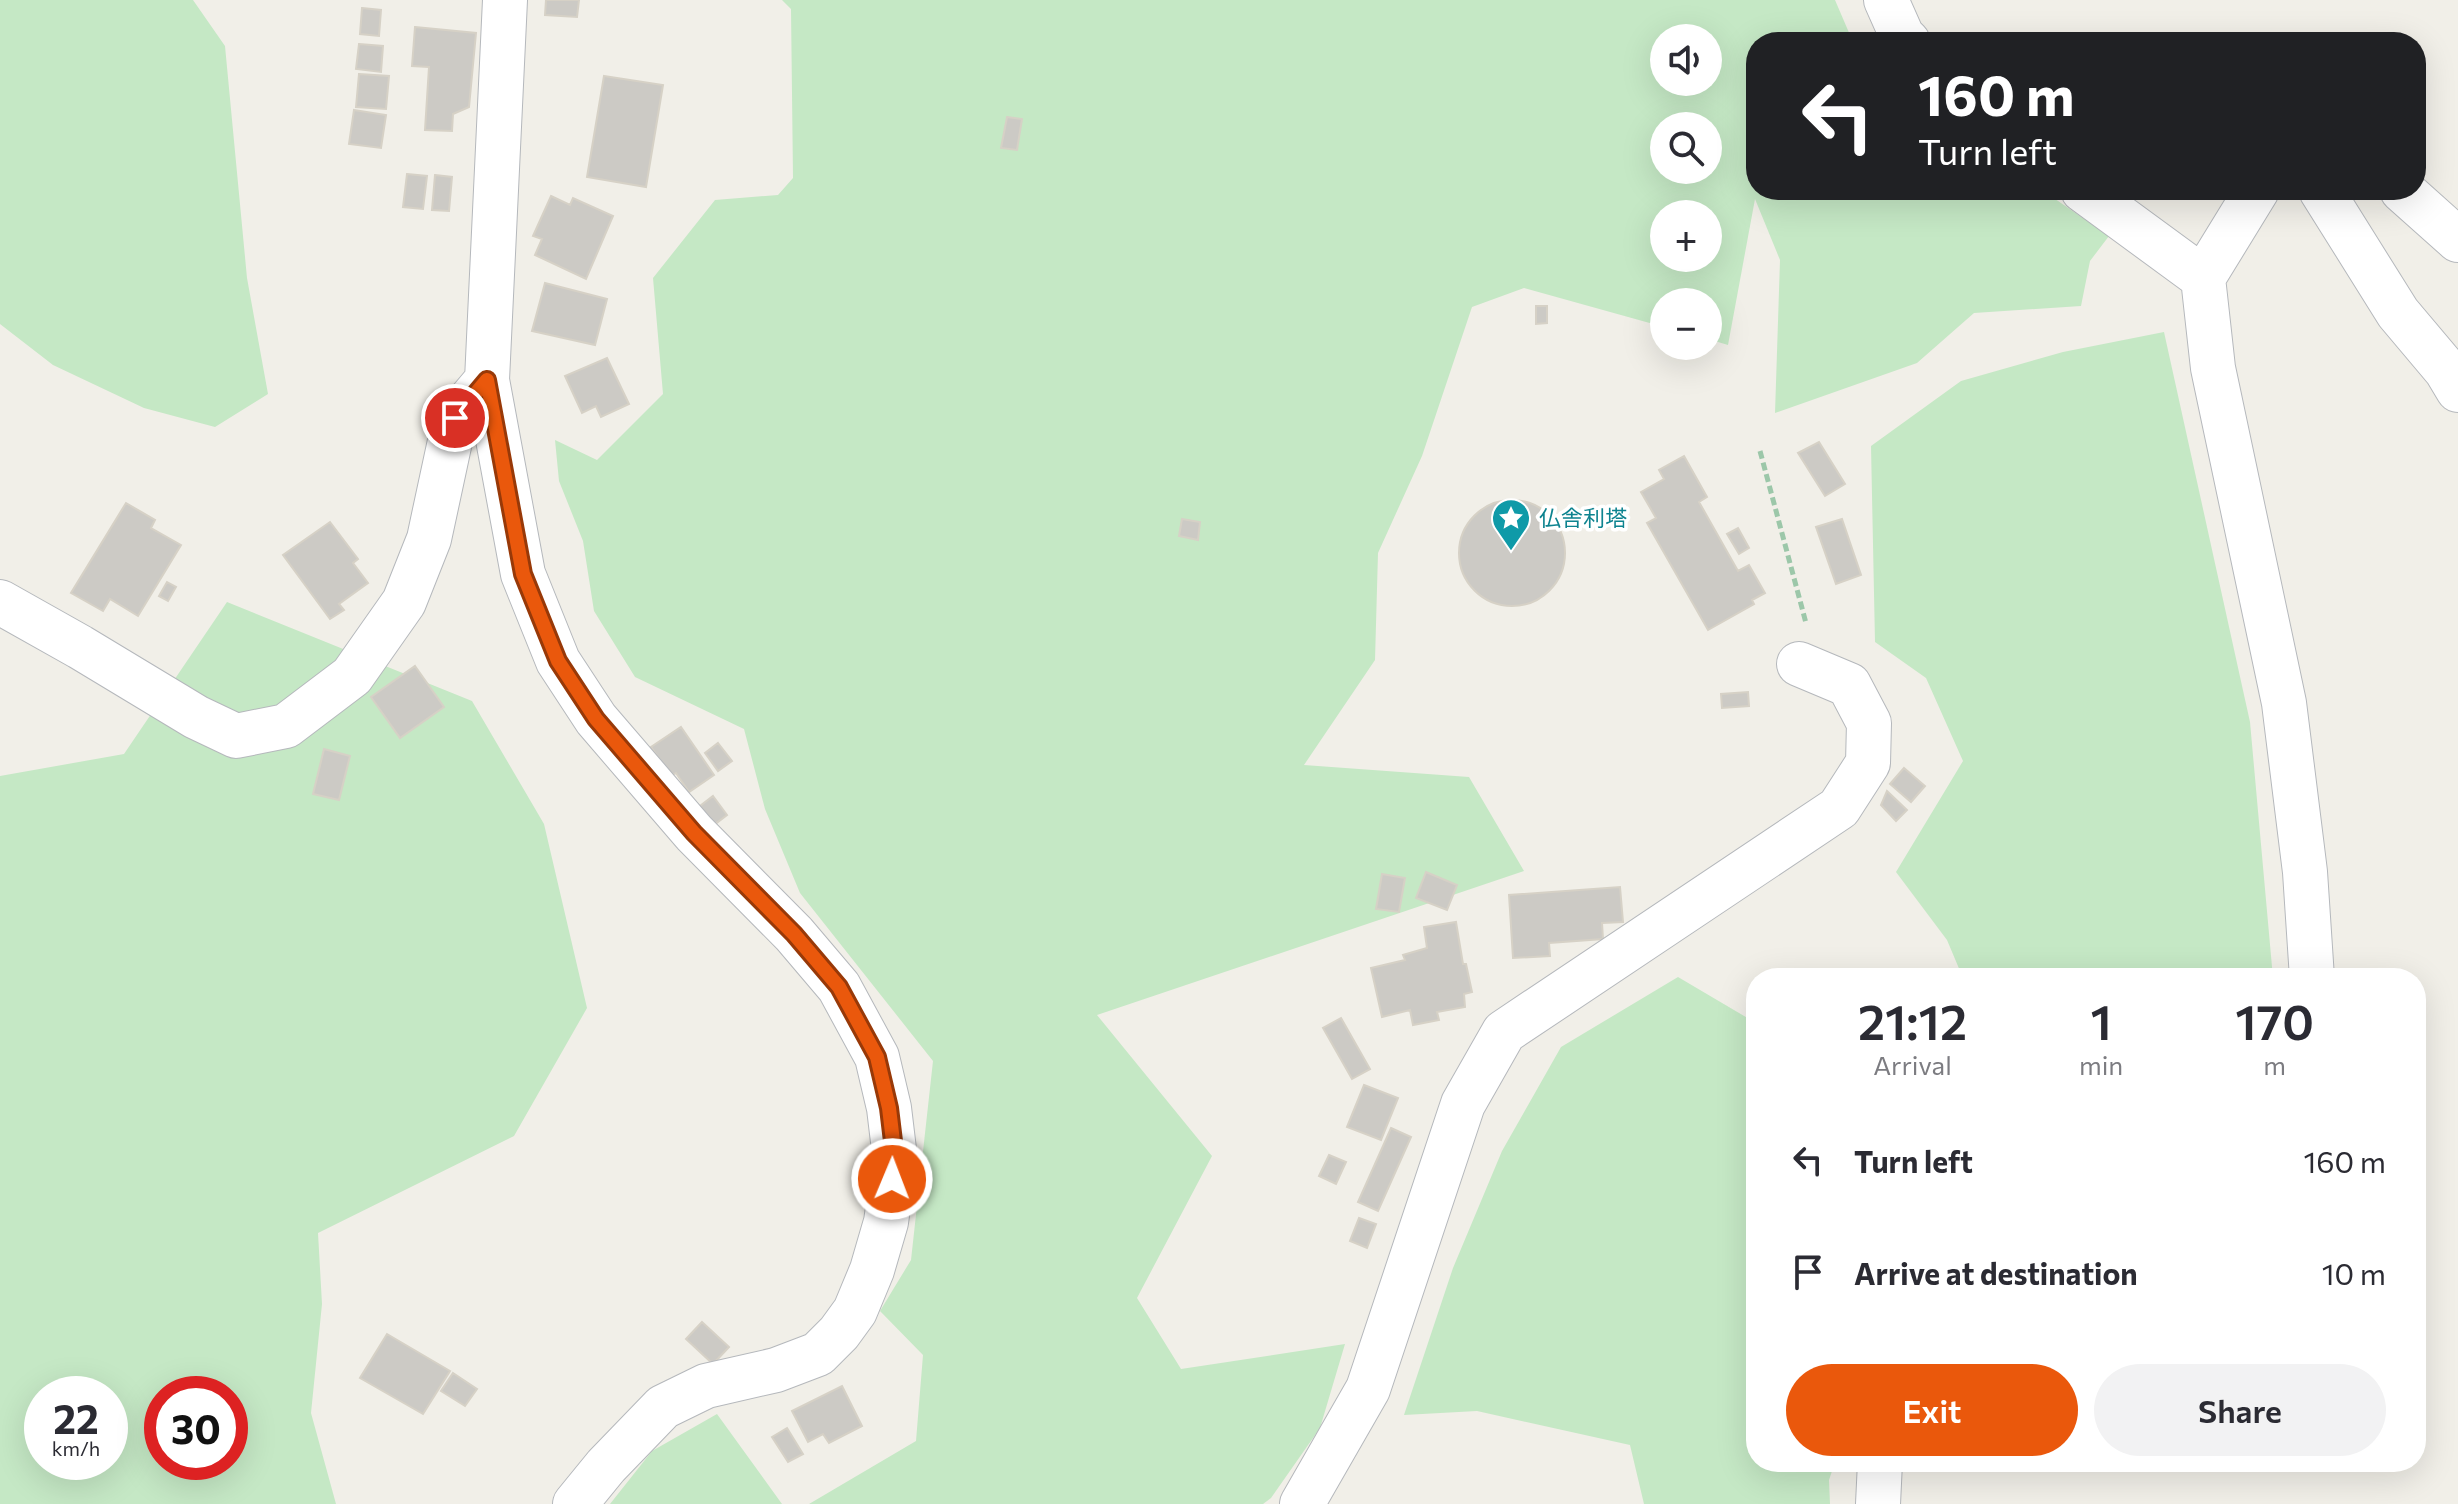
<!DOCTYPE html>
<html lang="en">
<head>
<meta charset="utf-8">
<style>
	:root { --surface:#fff; --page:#f2f2f3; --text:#2b2b33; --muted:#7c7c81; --accent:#ea580c }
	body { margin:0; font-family:Commissioner,"Noto Sans JP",sans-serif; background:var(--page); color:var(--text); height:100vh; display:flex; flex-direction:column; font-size:30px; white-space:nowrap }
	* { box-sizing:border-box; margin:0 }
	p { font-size:26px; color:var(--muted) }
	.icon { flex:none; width:44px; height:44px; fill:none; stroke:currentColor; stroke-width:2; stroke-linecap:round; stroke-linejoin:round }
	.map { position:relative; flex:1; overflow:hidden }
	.details { position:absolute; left:1746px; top:968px; width:680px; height:504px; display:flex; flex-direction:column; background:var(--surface); border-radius:32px; box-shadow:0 8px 32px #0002 }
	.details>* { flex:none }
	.guide { position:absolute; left:1746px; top:32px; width:680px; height:168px; border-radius:32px; box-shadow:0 8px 32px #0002; background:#202124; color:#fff; overflow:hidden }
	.fabs { position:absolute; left:1650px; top:24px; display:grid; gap:16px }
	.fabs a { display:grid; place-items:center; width:72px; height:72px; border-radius:50%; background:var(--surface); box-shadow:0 8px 32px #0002; font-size:40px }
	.speed { position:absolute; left:24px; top:1376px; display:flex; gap:16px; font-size:40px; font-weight:700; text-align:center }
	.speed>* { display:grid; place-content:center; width:104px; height:104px; border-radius:50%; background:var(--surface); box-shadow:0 8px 32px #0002; line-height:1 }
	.speed small { font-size:20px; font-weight:400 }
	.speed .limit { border:12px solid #d22; background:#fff; color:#111 }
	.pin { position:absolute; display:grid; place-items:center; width:68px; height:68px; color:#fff; margin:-34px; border:4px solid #fff; border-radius:50%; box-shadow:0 2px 8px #0007 }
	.me { position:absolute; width:88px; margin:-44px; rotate:1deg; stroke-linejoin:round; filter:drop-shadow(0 0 6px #0008) }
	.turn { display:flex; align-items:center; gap:28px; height:168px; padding:0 40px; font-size:36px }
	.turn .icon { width:104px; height:104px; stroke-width:2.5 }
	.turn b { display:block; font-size:56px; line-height:68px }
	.eta { display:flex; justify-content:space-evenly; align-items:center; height:136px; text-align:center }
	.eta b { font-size:48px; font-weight:600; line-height:56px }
	.cta { display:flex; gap:16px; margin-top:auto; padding:16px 40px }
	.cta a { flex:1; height:92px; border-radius:48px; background:var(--accent); color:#fff; font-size:32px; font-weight:600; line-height:92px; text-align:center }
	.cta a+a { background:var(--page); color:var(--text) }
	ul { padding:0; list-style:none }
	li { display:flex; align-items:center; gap:24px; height:112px; padding:0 40px }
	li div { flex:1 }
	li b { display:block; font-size:30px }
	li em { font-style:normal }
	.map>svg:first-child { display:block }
</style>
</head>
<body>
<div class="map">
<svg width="2458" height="1504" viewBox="0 0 2458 1504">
	<rect width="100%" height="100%" fill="#f1efe8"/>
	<path fill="#c5e8c5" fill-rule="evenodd" d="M0,0H193L225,46L247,278L268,394L215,427L144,408L53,365L0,324Z
		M782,0H1835L1853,42H1756V190H2042L2109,236L2090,261L2081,306L1974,313L1917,363L1775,413L1780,260L1755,199L1728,345L1708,339V302H1664V327L1524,288L1472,307L1422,456L1378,553L1375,660L1304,765L1469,777L1524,871L1097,1015L1212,1156L1137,1298L1181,1369L1345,1344L1320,1428L1271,1498L1263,1504H809L916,1441L923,1355L880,1311L911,1260L933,1061L800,893L765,809L744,729L635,677L594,611L583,541L559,481L555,440L597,460L663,394L653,278L715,200L778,195L793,178L791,9ZM1664,38H1708V82H1664ZM1664,126H1708V170H1664ZM1664,214H1708V258H1664Z
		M2164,332L2250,722L2273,978H1963L1947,940L1896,872L1963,761L1926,678L1875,642L1871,446L1961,381L2063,352Z
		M227,602L472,701L544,824L587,1008L514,1136L318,1233L322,1304L311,1413L336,1504H0V776L124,754ZM42,1394H110V1462H42ZM162,1394H230V1462H162Z
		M1678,977L1756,1023V1462H1835L1829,1480L1830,1504H1644L1630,1445L1477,1411L1404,1415L1453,1268L1502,1151L1561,1047Z
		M717,1414L782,1504H610L652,1451Z"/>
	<path fill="#cccac5" stroke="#d6d1c6" stroke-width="2" d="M546,0H579L577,17L545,15Z
		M362,8L381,10L379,36L360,34Z
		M415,27L476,33L469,107L453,114L452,131L425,130L429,67L412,66Z
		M359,44L383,46L381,72L356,69Z
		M359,74L389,76L386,109L356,107Z
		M604,76L663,85L646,187L587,177Z
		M354,110L386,115L381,148L349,144Z
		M1007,117L1022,119L1017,150L1001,148Z
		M407,174L427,176L423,209L403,207Z
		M435,175L452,177L449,211L432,210Z
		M551,196L570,205L573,198L613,216L586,279L535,255L542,239L533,236Z
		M545,283L607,299L595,345L532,331Z
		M1536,306H1547V323L1536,324Z
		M607,358L629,404L601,417L596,406L582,413L565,376Z
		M1819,442L1845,484L1825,496L1798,453Z
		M1684,456L1707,497L1699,502L1738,571L1749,565L1765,593L1752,600L1754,604L1708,630L1647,523L1656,518L1641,492L1664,479L1659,470Z
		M1459 553a53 53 0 1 1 106 0a53 53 0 1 1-106 0Z
		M126,503L155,520L151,528L181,545L138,616L110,599L103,611L71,593Z
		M1182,519L1200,522L1198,540L1179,536Z
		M1842,519L1861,575L1836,584L1816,527Z
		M330,522L358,559L353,563L368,583L339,604L344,610L330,619L283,555Z
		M1738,528L1749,548L1739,554L1727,534Z
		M167,582L176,587L168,601L159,596Z
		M415,666L444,707L400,738L371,697Z
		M1748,692L1749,706L1722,708L1721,694Z
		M681,727L714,775L689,792L676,773L671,776L651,747Z
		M718,743L732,761L718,771L705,753Z
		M324,749L350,756L339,800L313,794Z
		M1904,768L1925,786L1911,802L1890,784Z
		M1887,791L1907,810L1896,821L1881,805Z
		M713,796L727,815L714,825L700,806Z
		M1426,872L1457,885L1447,910L1416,898Z
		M1382,874L1405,878L1399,912L1376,909Z
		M1620,887L1623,922L1602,923L1603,939L1549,943L1550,956L1513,958L1509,895Z
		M1456,922L1463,964H1466L1472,992L1464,994L1465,1007L1437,1012L1439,1020L1413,1025L1410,1010L1382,1017L1371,968L1405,960L1403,955L1427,948L1424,927Z
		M1341,1018L1370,1069L1352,1079L1323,1028Z
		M1364,1085L1398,1098L1381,1140L1347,1127Z
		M1391,1128L1411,1137L1378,1211L1358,1202Z
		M1329,1155L1346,1162L1336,1184L1319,1176Z
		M1359,1218L1376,1224L1367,1248L1350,1241Z
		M702,1322L729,1347L713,1364L686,1339Z
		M387,1334L450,1371L423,1414L360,1378Z
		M453,1373L477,1389L465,1406L441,1391Z
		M842,1386L862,1426L829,1443L823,1434L808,1442L792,1411Z
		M787,1428L803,1454L788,1462L772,1437Z"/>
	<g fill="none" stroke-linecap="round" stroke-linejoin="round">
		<defs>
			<path id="minor" d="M505,0L487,380L523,574L558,661L596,719L694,833L794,934L839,987L877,1057L889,1108L895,1158L886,1222L872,1270L855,1311L839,1333L818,1354L776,1370L706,1386L663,1407L606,1466L575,1504
				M1886,0L1902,36L1908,42
				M2083,190L2203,278
				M2257,190L2203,278L2213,368L2284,703L2305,872L2312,978
				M2321,190L2398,313L2446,370L2458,390
				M2402,190L2458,240
				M0,602L80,647L196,717L236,736L286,726L352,676L404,602L429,539L455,418L487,380
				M1302,1504L1368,1389L1463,1104L1504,1032L1839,808L1868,763L1869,723L1849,685L1799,664
				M1878,1504L1880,1462"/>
		</defs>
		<use href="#minor" stroke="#b5b8bc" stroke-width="46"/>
		<path stroke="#9cc7a9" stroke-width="5" stroke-dasharray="8 4" stroke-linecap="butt" d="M1760,451L1806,623"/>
		<use href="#minor" stroke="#fff" stroke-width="44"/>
	</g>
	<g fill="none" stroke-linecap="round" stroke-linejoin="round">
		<defs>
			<path id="route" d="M455,418L487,380L523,574L558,661L596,719L694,833L794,934L839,987L877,1057L889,1108L895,1158L892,1179"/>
		</defs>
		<use href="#route" stroke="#983908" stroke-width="20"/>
		<use href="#route" stroke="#ea580c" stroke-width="14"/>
	</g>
	<defs>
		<symbol id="sight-pin" viewBox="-11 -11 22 30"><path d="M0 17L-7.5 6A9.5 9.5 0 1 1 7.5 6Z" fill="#0f9aa8" stroke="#fff"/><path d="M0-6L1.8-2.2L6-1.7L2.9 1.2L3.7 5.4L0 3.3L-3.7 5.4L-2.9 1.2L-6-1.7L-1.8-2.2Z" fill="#fff"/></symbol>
	</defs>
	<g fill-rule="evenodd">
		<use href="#sight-pin" x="1489" y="496" width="44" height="60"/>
	</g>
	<g text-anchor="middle" stroke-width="7" stroke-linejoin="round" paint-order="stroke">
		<g font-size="22" fill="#0d838f" stroke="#fff" text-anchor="start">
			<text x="1539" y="526">仏舎利塔</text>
		</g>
	</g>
</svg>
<div class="fabs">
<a><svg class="icon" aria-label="sound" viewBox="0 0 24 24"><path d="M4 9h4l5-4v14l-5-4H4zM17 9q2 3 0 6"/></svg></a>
<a><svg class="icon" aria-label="search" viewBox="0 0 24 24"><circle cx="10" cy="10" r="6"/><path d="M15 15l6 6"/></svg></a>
<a>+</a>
<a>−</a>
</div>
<div class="speed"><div>22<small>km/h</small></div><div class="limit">30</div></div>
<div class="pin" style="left:455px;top:418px;background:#d93025"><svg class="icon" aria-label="arrive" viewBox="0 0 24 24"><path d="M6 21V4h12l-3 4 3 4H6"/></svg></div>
<svg class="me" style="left:892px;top:1179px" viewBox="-20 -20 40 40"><circle r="17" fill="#ea580c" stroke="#fff" stroke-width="3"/><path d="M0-11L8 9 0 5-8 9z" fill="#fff"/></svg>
<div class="guide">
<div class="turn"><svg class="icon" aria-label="left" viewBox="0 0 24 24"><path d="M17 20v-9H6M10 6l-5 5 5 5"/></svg><div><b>160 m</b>Turn left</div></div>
</div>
<section class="details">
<div class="eta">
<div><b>21:12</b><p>Arrival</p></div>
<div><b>1</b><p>min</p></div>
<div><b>170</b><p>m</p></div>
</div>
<ul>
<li><svg class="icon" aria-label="left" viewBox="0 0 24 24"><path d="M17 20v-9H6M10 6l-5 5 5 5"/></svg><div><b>Turn left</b></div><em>160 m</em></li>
<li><svg class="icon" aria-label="arrive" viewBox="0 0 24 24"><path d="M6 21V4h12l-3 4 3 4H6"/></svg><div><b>Arrive at destination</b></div><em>10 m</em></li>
</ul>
<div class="cta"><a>Exit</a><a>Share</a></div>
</section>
</div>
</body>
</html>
